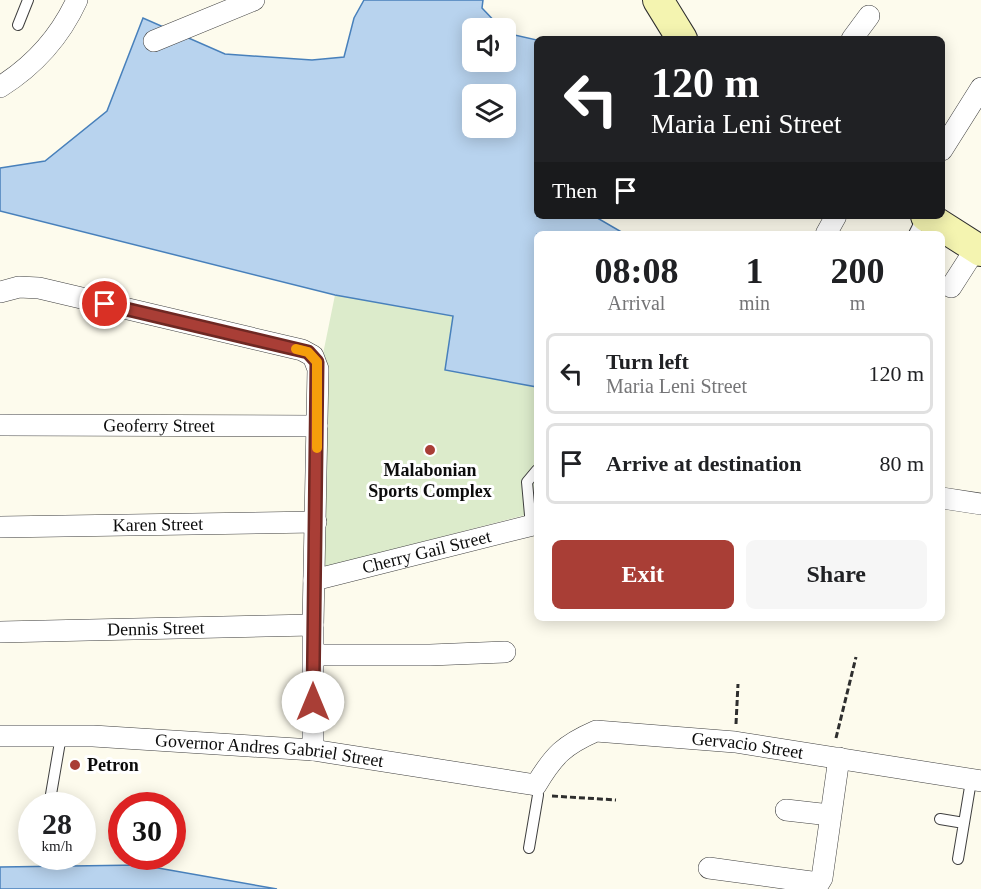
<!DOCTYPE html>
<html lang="en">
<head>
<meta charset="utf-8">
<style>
	:root { --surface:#fff; --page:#f6f6f6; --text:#202124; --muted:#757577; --line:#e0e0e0; --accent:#a93e36 }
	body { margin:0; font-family:"Times New Roman",serif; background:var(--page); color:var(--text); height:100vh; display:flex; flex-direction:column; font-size:22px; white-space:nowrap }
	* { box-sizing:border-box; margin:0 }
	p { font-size:20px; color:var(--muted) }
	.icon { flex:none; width:33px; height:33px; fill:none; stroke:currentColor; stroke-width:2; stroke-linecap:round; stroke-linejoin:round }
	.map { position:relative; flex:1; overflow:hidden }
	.panel { position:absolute; left:534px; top:231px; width:411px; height:390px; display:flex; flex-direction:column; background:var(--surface); border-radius:9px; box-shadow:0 3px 15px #0003 }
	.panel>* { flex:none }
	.top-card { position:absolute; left:534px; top:36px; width:411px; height:183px; border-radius:9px; box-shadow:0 3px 15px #0003; background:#202124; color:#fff; overflow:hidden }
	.controls { position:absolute; left:462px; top:18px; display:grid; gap:12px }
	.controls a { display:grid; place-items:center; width:54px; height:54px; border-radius:9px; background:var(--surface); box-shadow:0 3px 15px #0003; font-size:30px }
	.speed { position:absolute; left:18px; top:792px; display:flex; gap:12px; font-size:30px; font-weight:700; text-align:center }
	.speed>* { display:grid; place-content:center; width:78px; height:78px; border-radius:50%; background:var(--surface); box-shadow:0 3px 15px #0003; line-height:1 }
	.speed small { font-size:15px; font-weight:400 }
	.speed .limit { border:9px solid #d22; background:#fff; color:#111 }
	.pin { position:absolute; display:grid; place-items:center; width:51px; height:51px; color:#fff; margin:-26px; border:3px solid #fff; border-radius:50%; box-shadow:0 2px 6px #0007 }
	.me { position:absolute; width:66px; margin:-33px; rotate:0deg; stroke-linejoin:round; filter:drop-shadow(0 0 4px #0008) }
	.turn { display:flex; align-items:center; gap:21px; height:126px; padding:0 18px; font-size:27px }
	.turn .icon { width:78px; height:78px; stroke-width:2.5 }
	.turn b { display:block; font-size:42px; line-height:51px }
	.then { display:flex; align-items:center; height:57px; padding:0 18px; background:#0003; gap:12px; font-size:22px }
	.eta { display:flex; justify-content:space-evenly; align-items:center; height:102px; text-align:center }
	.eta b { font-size:36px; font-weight:800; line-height:42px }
	.cta { display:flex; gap:12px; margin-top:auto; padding:12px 18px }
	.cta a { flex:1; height:69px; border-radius:9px; background:var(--accent); color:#fff; font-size:24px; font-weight:800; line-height:69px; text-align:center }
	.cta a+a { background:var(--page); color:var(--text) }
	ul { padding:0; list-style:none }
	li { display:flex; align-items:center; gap:18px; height:81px; margin:0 12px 9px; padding:0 6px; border:3px solid var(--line); border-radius:9px }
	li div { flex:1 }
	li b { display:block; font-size:22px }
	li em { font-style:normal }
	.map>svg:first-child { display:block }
</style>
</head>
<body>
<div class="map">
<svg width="981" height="889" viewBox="0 0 981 889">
	<rect width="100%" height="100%" fill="#fdfbed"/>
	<path fill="#dcebcb" d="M335,295L453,316L445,370L537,387V512L321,568L323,354Z"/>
	<path fill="#b8d3ee" stroke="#4880bb" stroke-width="1.5" fill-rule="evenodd" d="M364,0H483L482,8L501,28H472V62H506V33L537,40V216H594L625,234H537V387L445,370L453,316L335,295L0,211V168L45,161L107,111L143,18L225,54L312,60L344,57L354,18ZM472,94H506V128H472Z
		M141,865L277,889H0V867Z"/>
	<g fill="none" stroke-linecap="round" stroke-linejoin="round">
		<defs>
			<path id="lane" d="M18,25L28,0
				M914,234L923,216
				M531,526L527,482L537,470
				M49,806L61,736
				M940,819L964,823
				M529,848L538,795L536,785
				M958,859L971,781"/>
			<g id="street">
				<path d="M852,39L869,16"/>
				<path d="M154,41L254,0"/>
				<path d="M0,87C35,65 60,37 77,0"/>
				<path d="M942,150L981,88"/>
				<path d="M826,234L836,216"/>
				<path d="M951,287L976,248"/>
				<path d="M0,292L19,287L39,288L302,350L313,356L318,369L313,625V750"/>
				<path id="s1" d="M0,425L317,426"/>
				<path d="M942,498L981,504"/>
				<path id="s2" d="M0,527L316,522"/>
				<path id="s3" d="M314,580L537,524"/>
				<path id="s4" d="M0,632L313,625"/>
				<path d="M314,655H430L505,652"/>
				<path id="s5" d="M0,736H93L313,750L536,785C554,755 564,745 596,731L735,742L981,781"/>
				<path d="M786,810L830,815"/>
				<path d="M709,868L819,883L822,878L839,758"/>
			</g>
			<path id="secondary" d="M658,0L682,39
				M926,216L981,251"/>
		</defs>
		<use href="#lane" stroke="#3f3f3f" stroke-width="12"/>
		<use href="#street" stroke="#3f3f3f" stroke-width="22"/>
		<use href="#secondary" stroke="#2e2e2e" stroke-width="32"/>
		<path stroke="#2e2e2e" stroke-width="3" stroke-dasharray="6 3" stroke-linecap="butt" d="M736,724L738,684
			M836,738L856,657
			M552,796L616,800"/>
		<use href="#lane" stroke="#fff" stroke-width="10"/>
		<use href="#street" stroke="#fff" stroke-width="21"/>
		<use href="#secondary" stroke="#f4f4b0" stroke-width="30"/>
	</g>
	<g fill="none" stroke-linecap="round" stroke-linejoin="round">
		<defs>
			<path id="route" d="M105,304L308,352L317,362L313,702"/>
		</defs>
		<use href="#route" stroke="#6e2823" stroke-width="15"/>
		<use href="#route" stroke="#a93e36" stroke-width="10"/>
		<path stroke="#f59e0b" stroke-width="10" d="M296,349L308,352L317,362V448"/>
	</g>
	<g fill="#a93e36" stroke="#fff" stroke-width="2">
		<circle cx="430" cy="450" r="6"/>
		<circle cx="75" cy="765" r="6"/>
	</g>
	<g text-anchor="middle" stroke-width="6" stroke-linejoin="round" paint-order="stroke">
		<g font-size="18" fill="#0c0c0c" stroke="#fff">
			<text dy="6" stroke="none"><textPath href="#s1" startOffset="159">Geoferry Street</textPath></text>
			<text dy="6" stroke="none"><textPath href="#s2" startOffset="158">Karen Street</textPath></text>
			<text dy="6" stroke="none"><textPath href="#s3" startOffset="116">Cherry Gail Street</textPath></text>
			<text dy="6" stroke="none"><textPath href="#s4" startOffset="156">Dennis Street</textPath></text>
			<text dy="6" stroke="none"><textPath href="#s5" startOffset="774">Gervacio Street</textPath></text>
			<text dy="6" stroke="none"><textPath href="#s5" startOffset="270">Governor Andres Gabriel Street</textPath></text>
		</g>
		<g font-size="18" font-weight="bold" fill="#0c0c0c" stroke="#fff">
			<text x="430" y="476">Malabonian<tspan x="430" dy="21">Sports Complex</tspan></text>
			<text x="87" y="771" text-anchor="start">Petron</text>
		</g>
	</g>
</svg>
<div class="controls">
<a><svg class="icon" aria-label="sound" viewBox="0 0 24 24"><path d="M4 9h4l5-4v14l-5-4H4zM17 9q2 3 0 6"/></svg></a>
<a><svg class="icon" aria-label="layers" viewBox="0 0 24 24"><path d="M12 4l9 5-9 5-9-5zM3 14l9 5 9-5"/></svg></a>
</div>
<div class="speed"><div>28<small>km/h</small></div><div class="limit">30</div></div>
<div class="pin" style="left:105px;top:304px;background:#d93025"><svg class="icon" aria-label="arrive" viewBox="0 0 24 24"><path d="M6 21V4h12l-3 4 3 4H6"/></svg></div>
<svg class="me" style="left:313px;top:702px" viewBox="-20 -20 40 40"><circle r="19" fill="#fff"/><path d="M0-13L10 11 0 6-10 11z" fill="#a93e36"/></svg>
<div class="top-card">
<div class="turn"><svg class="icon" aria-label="left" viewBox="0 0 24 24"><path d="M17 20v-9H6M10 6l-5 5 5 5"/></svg><div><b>120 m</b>Maria Leni Street</div></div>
<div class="then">Then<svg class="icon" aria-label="arrive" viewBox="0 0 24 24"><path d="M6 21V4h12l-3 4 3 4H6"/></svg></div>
</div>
<section class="panel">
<div class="eta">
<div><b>08:08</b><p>Arrival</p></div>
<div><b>1</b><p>min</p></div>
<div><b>200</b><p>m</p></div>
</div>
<ul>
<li><svg class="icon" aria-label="left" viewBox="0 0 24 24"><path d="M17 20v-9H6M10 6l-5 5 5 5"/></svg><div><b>Turn left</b><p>Maria Leni Street</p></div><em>120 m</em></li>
<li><svg class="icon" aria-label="arrive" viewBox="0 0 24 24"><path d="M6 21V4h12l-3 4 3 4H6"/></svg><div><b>Arrive at destination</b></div><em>80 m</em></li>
</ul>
<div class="cta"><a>Exit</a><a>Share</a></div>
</section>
</div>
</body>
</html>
